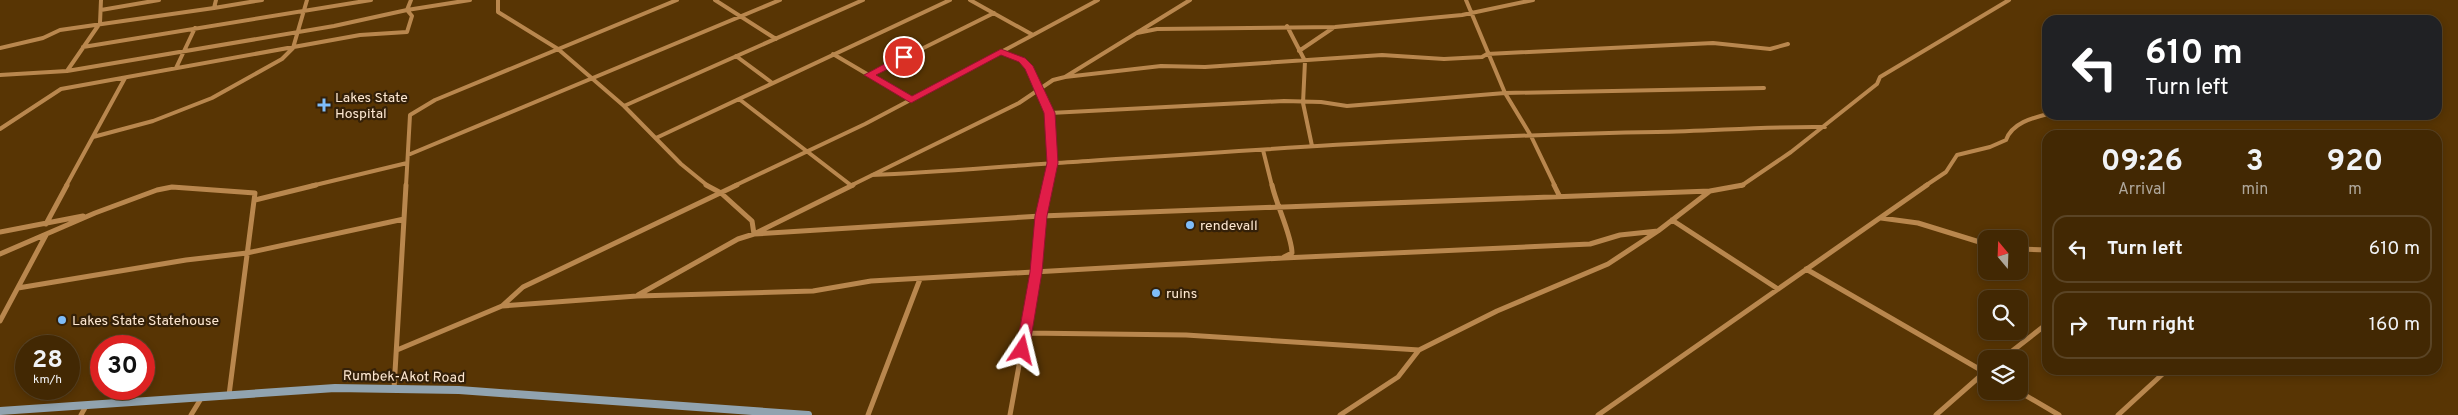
<!DOCTYPE html>
<html lang="en">
<head>
<meta charset="utf-8">
<style>
	:root { --surface:#422803; --page:#4c3412; --text:#f1f3f6; --muted:#aea69a; --line:#5a4425 }
	body { margin:0; font-family:Overpass,sans-serif; background:var(--page); color:var(--text); height:100vh; display:flex; flex-direction:column; font-size:19px; white-space:nowrap }
	* { box-sizing:border-box; margin:0 }
	p { font-size:16px; color:var(--muted) }
	.icon { flex:none; width:28px; height:28px; fill:none; stroke:currentColor; stroke-width:2; stroke-linecap:round; stroke-linejoin:round }
	.map { position:relative; flex:1; overflow:hidden }
	.sheet { position:absolute; left:2042px; top:130px; width:400px; height:245px; display:flex; flex-direction:column; background:var(--surface); border-radius:15px; box-shadow:0 2px 8px #0003,0 0 0 1px var(--line) }
	.sheet>* { flex:none }
	.guide { position:absolute; left:2042px; top:15px; width:400px; height:105px; border-radius:15px; box-shadow:0 2px 8px #0003,0 0 0 1px var(--line); background:#202124; color:#fff; overflow:hidden }
	.needle { width:32px; rotate:341deg }
	.controls { position:absolute; left:1978px; top:230px; display:grid; gap:10px }
	.controls a { display:grid; place-items:center; width:50px; height:50px; border-radius:10px; background:var(--surface); box-shadow:0 2px 8px #0003,0 0 0 1px var(--line); font-size:25px }
	.speed { position:absolute; left:15px; top:335px; display:flex; gap:10px; font-size:25px; font-weight:700; text-align:center }
	.speed>* { display:grid; place-content:center; width:65px; height:65px; border-radius:50%; background:var(--surface); box-shadow:0 2px 8px #0003,0 0 0 1px var(--line); line-height:1 }
	.speed small { font-size:12px; font-weight:400 }
	.speed .limit { border:8px solid #d22; background:#fff; color:#111 }
	.pin { position:absolute; display:grid; place-items:center; width:42px; height:42px; color:#fff; margin:-21px; border:2px solid #fff; border-radius:50%; box-shadow:0 1px 5px #0007 }
	.me { position:absolute; width:55px; margin:-28px; rotate:10deg; stroke-linejoin:round; filter:drop-shadow(0 0 4px #0008) }
	.turn { display:flex; align-items:center; gap:18px; height:105px; padding:0 20px; font-size:22px }
	.turn .icon { width:65px; height:65px; stroke-width:2.5 }
	.turn b { display:block; font-size:35px; line-height:42px }
	.eta { display:flex; justify-content:space-evenly; align-items:center; height:85px; text-align:center }
	.eta b { font-size:30px; font-weight:700; line-height:35px }
	ul { padding:0; list-style:none }
	li { display:flex; align-items:center; gap:15px; height:68px; margin:0 10px 8px; padding:0 10px; border:2px solid var(--line); border-radius:15px }
	li div { flex:1 }
	li b { display:block; font-size:19px }
	li em { font-style:normal }
	.map>svg:first-child { display:block }
</style>
</head>
<body>
<div class="map">
<svg width="2458" height="415" viewBox="0 0 2458 415">
	<rect width="100%" height="100%" fill="#583504"/>
	<g fill="none" stroke-linecap="round" stroke-linejoin="round">
		<path stroke="#b9874e" stroke-width="4" d="M498,0V12L558,49L624,106L681,164L708,186
			M715,0L776,39
			M970,0L1033,35L1098,0
			M1466,0L1505,93L1531,136L1555,186
			M214,8L262,0
			M101,10L159,0
			M1287,26L1305,61L1303,103L1312,146
			M1137,33L1157,29L1335,27L1462,15L1533,0
			M83,47L371,0
			M0,48L43,38L60,30L214,8L216,0
			M1299,51L1333,28
			M1001,52L1022,60L1029,68L1050,113L1052,163L1047,186
			M833,54L911,100
			M736,56L771,82
			M176,68L195,28
			M67,71L100,23L101,0
			M0,75L67,71L334,26L407,10L411,0
			M869,75L994,13
			M1065,77L1161,66L1205,67L1382,55L1444,59L1482,57L1487,54L1713,43L1770,49L1788,44
			M739,99L852,186
			M624,106L863,0
			M1050,113L1284,101L1321,102L1347,106L1505,93L1764,88
			M0,129L61,89L360,35L407,32L412,16L407,10L470,0
			M93,137L153,121L212,98L282,59L293,48L307,0
			M656,138L950,0
			M1263,150L1272,186
			M408,155L780,0
			M872,175C939,172 1006,166 1073,162C1268,149 1462,135 1657,132C1713,131 1769,126 1825,127
			M66,186L125,78
			M311,186L407,163
			M406,186L410,115L435,100L677,0
			M734,186L865,124L1033,35
			M850,186L1019,103L1053,80L1065,77L1190,0
			M1741,186L1791,152L1877,84L1880,77L2009,0
			M1925,186L1946,172L1957,155L1990,147L2006,140C2012,123 2032,118 2048,114"/>
		<path stroke="#b9874e" stroke-width="5" d="M706,185L721,193L752,221L754,234L1041,216L1710,191
			M1272,185C1276,204 1292,236 1292,253L1284,257
			M1554,185L1559,195
			M255,200L316,185
			M1881,218L1918,223L1986,244
			M1672,220L1778,289
			M46,224L67,185
			M0,232L83,216
			M2019,249L2048,250
			M0,254L95,213L157,190L172,187L255,193L229,395
			M1806,269L1986,373
			M18,288L186,260L247,253L404,219
			M638,295L738,239L754,234L853,185
			M502,306L523,287L737,185
			M0,321L46,235
			M1025,333L1186,335L1419,350
			M397,350L502,306L637,296L813,291L871,281L1283,258L1590,244L1620,235L1658,231
			M2002,359L2048,323
			M394,389L406,185
			M2018,391L2059,415
			M81,415L86,406
			M191,415L202,397
			M868,415L920,279
			M1010,415L1036,272L1041,216L1047,185
			M1340,415L1398,377L1419,350L1497,311L1608,264L1658,231L1710,191L1743,185
			M1598,415L1927,185
			M1936,415L1986,371
			M2118,415L2167,370"/>
		<path stroke="#91a3af" stroke-width="8" d="M0,411L335,388L459,390L808,415"/>
	</g>
	<path fill="#e11d48" stroke="#92132f" d="M1001,49L1025,58L1033,66L1055,113L1058,163L1047,216L1042,272L1029,350L1022,354L1016,350L1030,272L1035,216L1047,163L1044,113L1025,69L1019,62L1001,55L911,103L864,75L901,55H908V59L876,75L912,96Z"/>
	<g fill="#7fbdf9" stroke="#342008" stroke-width="2">
		<path d="M321.5 97.5h5v5h5v5h-5v5h-5v-5h-5v-5h5z"/>
		<circle cx="1190" cy="225" r="5"/>
		<circle cx="1156" cy="293" r="5"/>
		<circle cx="62" cy="320" r="5"/>
	</g>
	<g text-anchor="middle" stroke-width="4.5" stroke-linejoin="round" paint-order="stroke">
		<g font-size="14" fill="#fee8d2" stroke="#342008" text-anchor="start">
			<text x="335" y="102">Lakes State<tspan x="335" dy="16">Hospital</tspan></text>
			<text x="1200" y="230">rendevall</text>
			<text x="1166" y="298">ruins</text>
			<text x="72" y="325">Lakes State Statehouse</text>
		</g>
		<g font-size="14" fill="#fee8d2" stroke="#342008">
			<text transform="translate(404 376) rotate(1)" y="5">Rumbek-Akot Road</text>
		</g>
	</g>
</svg>
<div class="controls">
<a><svg class="needle" viewBox="-14 -14 28 28"><path d="M0-13l5 13h-10z" fill="#e53935"/><path d="M0 13l5-13h-10z" fill="#aea69a"/></svg></a>
<a><svg class="icon" aria-label="search" viewBox="0 0 24 24"><circle cx="10" cy="10" r="6"/><path d="M15 15l6 6"/></svg></a>
<a><svg class="icon" aria-label="layers" viewBox="0 0 24 24"><path d="M12 4l9 5-9 5-9-5zM3 14l9 5 9-5"/></svg></a>
</div>
<div class="speed"><div>28<small>km/h</small></div><div class="limit">30</div></div>
<div class="pin" style="left:904px;top:57px;background:#d93025"><svg class="icon" aria-label="arrive" viewBox="0 0 24 24"><path d="M6 21V4h12l-3 4 3 4H6"/></svg></div>
<svg class="me" style="left:1022px;top:350px" viewBox="-20 -20 40 40"><path d="M0-17L14 15 0 8-14 15z" fill="#e11d48" stroke="#fff" stroke-width="4"/></svg>
<div class="guide">
<div class="turn"><svg class="icon" aria-label="left" viewBox="0 0 24 24"><path d="M17 20v-9H6M10 6l-5 5 5 5"/></svg><div><b>610 m</b>Turn left</div></div>
</div>
<section class="sheet">
<div class="eta">
<div><b>09:26</b><p>Arrival</p></div>
<div><b>3</b><p>min</p></div>
<div><b>920</b><p>m</p></div>
</div>
<ul>
<li><svg class="icon" aria-label="left" viewBox="0 0 24 24"><path d="M17 20v-9H6M10 6l-5 5 5 5"/></svg><div><b>Turn left</b></div><em>610 m</em></li>
<li><svg class="icon" aria-label="right" viewBox="0 0 24 24"><path d="M7 20v-9h11M14 6l5 5-5 5"/></svg><div><b>Turn right</b></div><em>160 m</em></li>
</ul>
</section>
</div>
</body>
</html>
